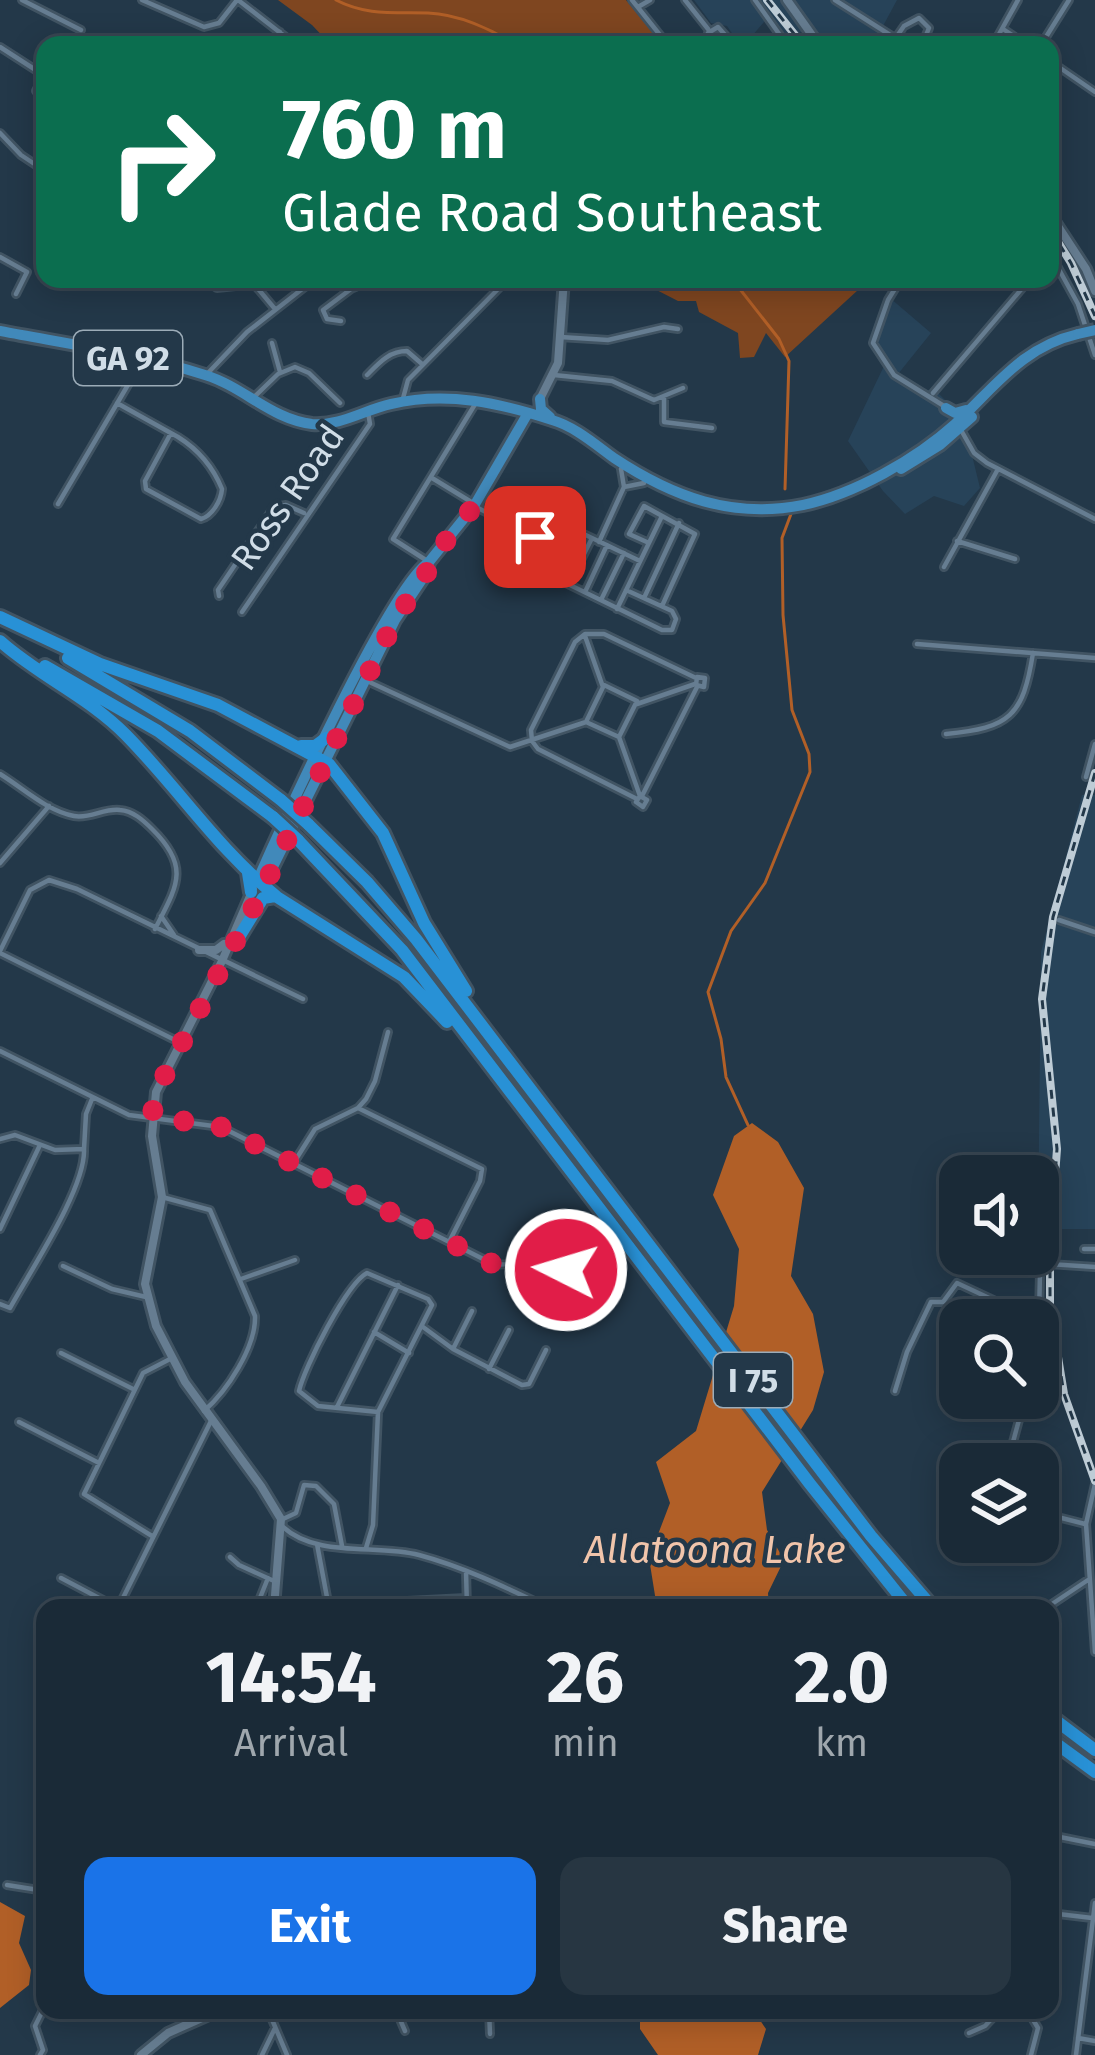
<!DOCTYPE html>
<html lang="en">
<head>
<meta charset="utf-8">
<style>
	:root { --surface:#1a2a37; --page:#273642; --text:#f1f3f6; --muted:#9fa7ad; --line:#384652; --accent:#1a73e8 }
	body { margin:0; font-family:"Fira Sans",sans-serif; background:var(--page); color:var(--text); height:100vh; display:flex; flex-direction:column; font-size:45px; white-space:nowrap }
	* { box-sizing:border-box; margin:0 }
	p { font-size:39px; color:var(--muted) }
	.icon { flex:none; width:66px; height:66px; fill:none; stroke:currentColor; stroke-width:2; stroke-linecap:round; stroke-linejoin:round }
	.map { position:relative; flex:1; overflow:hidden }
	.side { position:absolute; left:36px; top:1599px; width:1023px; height:420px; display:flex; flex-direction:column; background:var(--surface); border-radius:24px; box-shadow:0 6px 30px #0003,0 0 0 3px var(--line) }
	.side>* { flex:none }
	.banner { position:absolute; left:36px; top:36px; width:1023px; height:252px; border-radius:24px; box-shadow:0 6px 30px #0003,0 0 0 3px var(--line); background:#0b6e4f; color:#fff; overflow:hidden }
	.tools { position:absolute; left:939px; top:1155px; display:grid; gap:24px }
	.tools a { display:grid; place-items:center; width:120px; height:120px; border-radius:24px; background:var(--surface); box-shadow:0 6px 30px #0003,0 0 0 3px var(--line); font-size:60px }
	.pin { position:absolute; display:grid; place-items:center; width:102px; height:102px; color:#fff; margin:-51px; border-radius:24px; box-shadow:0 6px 18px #0006 }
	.me { position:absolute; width:132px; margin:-66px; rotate:275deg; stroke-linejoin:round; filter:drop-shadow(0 0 9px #0008) }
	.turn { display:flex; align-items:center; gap:42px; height:252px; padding:0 48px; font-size:54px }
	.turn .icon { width:156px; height:156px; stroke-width:2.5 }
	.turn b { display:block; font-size:84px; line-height:102px }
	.eta { display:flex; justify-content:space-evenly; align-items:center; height:204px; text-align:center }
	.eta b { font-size:72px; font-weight:700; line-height:84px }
	.button { display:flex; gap:24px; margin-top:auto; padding:24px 48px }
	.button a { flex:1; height:138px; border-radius:24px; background:var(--accent); color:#fff; font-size:48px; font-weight:700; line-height:138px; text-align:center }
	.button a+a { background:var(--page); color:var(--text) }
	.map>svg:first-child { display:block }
</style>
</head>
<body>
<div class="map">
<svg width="1095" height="2055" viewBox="0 0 1095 2055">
	<rect width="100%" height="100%" fill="#233849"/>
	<path fill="#274359" d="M694,0H897L883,26L907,45H823L810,27L789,39L770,15L744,45H740L727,26L711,23Z
		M890,298L931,333L898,374L920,389L936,391L963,418L980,488L964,506L934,496L905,514L883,491L848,441L884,366L872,347L874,325Z
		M1082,795H1095V1229H1038L1041,952Z"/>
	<path fill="#7f4620" d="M278,0H626L663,45H331L312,25Z
		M642,279H842L858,290L785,357L766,333L754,357L740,358L738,333L699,312L696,301H678L641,282Z"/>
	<path fill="#b15f27" d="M752,1123L778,1142L804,1188L791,1276L813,1314L824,1372L813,1410L762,1492L767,1530L784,1560L768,1593L769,1608H657L649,1558L670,1503L656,1462L696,1431L734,1306L739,1249L713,1195L734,1136Z
		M0,1902L25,1916L19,1943L31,1970L29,1985L0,2008Z
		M640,2010H753L766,2029L758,2055H658L640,2029Z"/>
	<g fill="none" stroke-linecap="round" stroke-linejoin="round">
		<path stroke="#b15f27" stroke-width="3" d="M336,0C366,16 395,12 428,13C458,14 491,29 516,45
			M732,279L779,339L789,361L785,489
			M748,1125L726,1077L721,1039L708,992L731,931L765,883L810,772L809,754L792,710L783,615L782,538L791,514"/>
		<defs>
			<path id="minor" d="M22,0L81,30
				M142,0L204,27L219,23L237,0
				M238,0L296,45
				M632,0L668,45
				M685,0L708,29
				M755,0L787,45
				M835,0L906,45
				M638,7L650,0
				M1003,29L1027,45
				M895,39L904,26L919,18L929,28L922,45
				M270,45L280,32
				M711,45L708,33L718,27L726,36L722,45
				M879,45L886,34
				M993,45L1018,0
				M1041,45L1069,0
				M0,47L45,76
				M1050,61L1095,92
				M36,91L44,75
				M0,133L21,155L45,171
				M1050,253L1078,304L1095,355
				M0,257L27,272L16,294
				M84,279L100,282L104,279
				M203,279L217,288L254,284L275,309
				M901,279L888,300L873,343L894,375L944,406
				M341,321L327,319L323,310L351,289L374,279
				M560,337L608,340L664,327L678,329
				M272,343L280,372
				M207,374L247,332L315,279
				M367,375C379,363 389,351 407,351L422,364
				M554,375L612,381L654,400L683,388
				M933,393L1030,279
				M664,398V422L712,428
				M252,399L278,374L295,367L309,373L340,403
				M402,402L408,380L508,279
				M117,403L124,407L178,437C199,450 213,467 222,489C221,501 212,516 201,519L146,489L145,481L171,433
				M961,430L974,453L987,463L1095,519
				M432,478L473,503
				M624,487L644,483
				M58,504L142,361
				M476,507L535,537
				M957,541L1015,559
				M599,542L624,487L621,469
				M649,543L629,534L644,506L695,534L662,606
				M429,562L393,539L477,401
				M944,567L998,469
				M538,570L561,523
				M554,577L576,531
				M569,584L592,538
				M626,590L672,611L676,619L672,630H662L529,565L526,557L543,520L548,517L640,561
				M585,592L607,545
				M219,596L218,590L274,507L286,505L304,513
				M644,598L679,523
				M601,600L624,553
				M617,609L662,516
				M242,612L370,424L368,412
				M585,636L603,687
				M917,644L1095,658
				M697,677L705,678L704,687L696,685Z
				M365,680L510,747L586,722
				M604,685L637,701L619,737L586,722Z
				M637,704L695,684
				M946,734C1010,728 1023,716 1033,653
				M619,737L640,796
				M532,741L531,730L575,642L585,634H604L696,678
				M532,741L538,749L637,799
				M0,774C23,788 47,811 74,816C90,819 104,808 120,810C133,811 143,820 152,829C191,867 177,886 155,929
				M1086,777L1095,744
				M640,796L647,800L643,807L636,802Z
				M642,796L697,687
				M0,863L49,806
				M161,916L174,935
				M1059,920L1095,932
				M0,951L30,890L49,880L77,889L303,999
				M0,953L181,1043
				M0,1051L129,1115L221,1127L493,1264C519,1268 546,1250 566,1270L550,1303
				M358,1108L482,1169L480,1181L449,1242
				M0,1139L15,1135L55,1150L84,1149L86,1114L92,1099
				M293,1164L315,1129L358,1108L366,1099L375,1081L388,1032
				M162,1197L210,1210L255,1316C256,1347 227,1391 204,1411
				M0,1229L39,1147
				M1084,1249H1095
				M63,1266L112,1289L146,1297
				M241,1279L295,1260
				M0,1304L10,1308C30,1271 86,1188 84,1149
				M423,1327L453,1349L522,1385L529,1384L546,1350
				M374,1332L409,1353
				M453,1349L472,1311
				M61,1353L133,1389
				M1038,1361L1040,1272L1049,1264L1095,1267
				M489,1369L509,1330
				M895,1391L907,1352L931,1302H943L957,1283L1036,1320
				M337,1407L398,1285
				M19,1422L99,1463
				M1007,1464L1025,1398
				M1095,1484L1086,1524L1095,1652
				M1038,1512L1085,1524
				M283,1519L296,1513L304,1485L316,1486L334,1504L342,1546
				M283,1527C317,1558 376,1544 419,1555C464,1567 507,1588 549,1608
				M152,1536L84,1494L143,1373L172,1358
				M317,1544L329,1608
				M366,1548L373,1525L378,1412L432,1305L428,1299L367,1273C347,1283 304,1368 299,1391L318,1406L378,1412
				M230,1557L239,1565L274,1581
				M466,1571L467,1608
				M61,1578L118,1608
				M368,1603L466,1598
				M118,1608L211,1421
				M256,1608L268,1578
				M1046,1608L1088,1580
				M1050,1835L1095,1844
				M7,1885L45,1891
				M1050,1913L1092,1918
				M268,2010L287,2055
				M396,2010L405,2031
				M489,2010L490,2034
				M1014,2010L1032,2018L1038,2028L1031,2055
				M969,2033L985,2026L1000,2010
				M1078,2038L1095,2041
				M40,2055L43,2050L35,2026L45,2006
				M262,2055L275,2028
				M1076,2055L1095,1903"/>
			<path id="tertiary" d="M540,399L558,363L564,279
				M253,889L222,961L156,1092L152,1136L162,1197L145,1284L156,1326L185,1382L261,1486L281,1519L274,1608
				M199,950H216L224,944
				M141,2055L168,2033L220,2010"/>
			<path id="secondary" d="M787,0L819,45
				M1050,214L1086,269L1095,291"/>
			<path id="primary" d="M0,331C68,344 140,354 205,375C244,387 271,419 312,424C341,426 364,410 391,404C447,391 500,403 552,420C574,426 596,445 614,458C673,497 732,519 803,505C855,494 916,459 955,424C995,387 1022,347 1078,334
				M540,399L541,409L550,417
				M946,408L955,413L966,410
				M901,469L940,445L972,417
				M258,879C282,825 391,585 429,562L474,506L528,413
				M265,883L395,620L427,572L429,562"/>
			<path id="motorway" d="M0,617L100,664L218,705L329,764L383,833L424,923L466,991
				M0,641C39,676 89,697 126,735C180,790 216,847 277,897L404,977L447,1022
				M68,658L190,731L281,800
				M45,666L158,731L273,817
				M301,746H315L326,738
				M308,824L367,882L416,939L871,1536L933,1608
				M298,840L402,950L810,1484L909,1608
				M248,873L251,892
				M236,942L263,898L275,896
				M1050,1716L1095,1750
				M1050,1739L1095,1772"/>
		</defs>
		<use href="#minor" stroke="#415463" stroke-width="10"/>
		<use href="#tertiary" stroke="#415463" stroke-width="14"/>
		<use href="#secondary" stroke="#415463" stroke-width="14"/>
		<use href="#primary" stroke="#415463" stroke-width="16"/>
		<use href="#motorway" stroke="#415463" stroke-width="18"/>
		<use href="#minor" stroke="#667d91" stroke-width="4.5"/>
		<use href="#tertiary" stroke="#667d91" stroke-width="8"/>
		<use href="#secondary" stroke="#667d91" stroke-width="8"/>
		<use href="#primary" stroke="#4189ba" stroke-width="10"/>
		<use href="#motorway" stroke="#2891d6" stroke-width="12"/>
		<defs>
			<path id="rail" d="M767,0L803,45
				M1050,229L1071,263L1095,316
				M1095,773L1053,917L1042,999L1057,1149L1050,1243V1308L1064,1394L1095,1481"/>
		</defs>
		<use href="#rail" stroke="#beccd6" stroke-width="8"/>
		<use href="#rail" stroke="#233849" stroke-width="3" stroke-dasharray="9" stroke-linecap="butt"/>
		<defs>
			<path id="primary-bridge" d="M1078,334L1095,330"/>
			<path id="motorway-bridge" d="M281,800L308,824
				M273,817L298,840"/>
		</defs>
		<use href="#primary-bridge" stroke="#415463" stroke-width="16" stroke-linecap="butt"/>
		<use href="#motorway-bridge" stroke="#415463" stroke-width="18" stroke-linecap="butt"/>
		<use href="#primary-bridge" stroke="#4189ba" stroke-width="10"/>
		<use href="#motorway-bridge" stroke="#2891d6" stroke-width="12"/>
	</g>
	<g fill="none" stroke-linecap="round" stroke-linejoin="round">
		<path stroke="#e11d48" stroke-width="21" stroke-dasharray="0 37.8" d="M535,537L474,506L429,562L427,572L395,620L261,893L156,1092L152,1116L221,1127L493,1264C519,1267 546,1250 566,1270"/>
	</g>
	<g text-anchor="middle" stroke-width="9" stroke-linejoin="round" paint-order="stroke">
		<g fill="#233849" stroke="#9cacb8" stroke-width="3">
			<rect x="74" y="331" width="108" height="54" rx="9"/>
			<rect x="714" y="1353" width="78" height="54" rx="9"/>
		</g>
		<g font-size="33" font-weight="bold" fill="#d0dde7">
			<text x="128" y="370">GA 92</text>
			<text x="753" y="1392">I 75</text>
		</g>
		<g font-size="36" fill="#d0dde7" stroke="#233849">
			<text transform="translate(287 497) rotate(-55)" y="13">Ross Road</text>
		</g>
		<g font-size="39" font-style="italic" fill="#f1c5ab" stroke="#233849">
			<text x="715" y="1563">Allatoona Lake</text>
		</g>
	</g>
</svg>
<div class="tools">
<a><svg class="icon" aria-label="sound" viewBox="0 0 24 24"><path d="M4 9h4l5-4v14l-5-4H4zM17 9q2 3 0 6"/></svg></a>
<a><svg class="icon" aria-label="search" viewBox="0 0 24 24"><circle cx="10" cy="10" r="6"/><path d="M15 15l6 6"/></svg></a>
<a><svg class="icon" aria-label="layers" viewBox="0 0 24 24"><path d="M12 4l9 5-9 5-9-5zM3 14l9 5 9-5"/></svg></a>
</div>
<div class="pin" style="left:535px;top:537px;background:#d93025"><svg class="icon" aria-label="arrive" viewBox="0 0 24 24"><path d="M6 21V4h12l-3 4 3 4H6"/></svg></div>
<svg class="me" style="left:566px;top:1270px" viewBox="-20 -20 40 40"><circle r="17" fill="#e11d48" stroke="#fff" stroke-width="3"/><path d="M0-11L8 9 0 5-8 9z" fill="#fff"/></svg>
<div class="banner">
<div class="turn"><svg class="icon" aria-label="right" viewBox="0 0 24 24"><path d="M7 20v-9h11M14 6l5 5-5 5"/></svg><div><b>760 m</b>Glade Road Southeast</div></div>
</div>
<section class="side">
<div class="eta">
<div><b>14:54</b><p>Arrival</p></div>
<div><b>26</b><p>min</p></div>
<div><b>2.0</b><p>km</p></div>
</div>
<div class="button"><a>Exit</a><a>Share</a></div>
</section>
</div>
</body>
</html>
